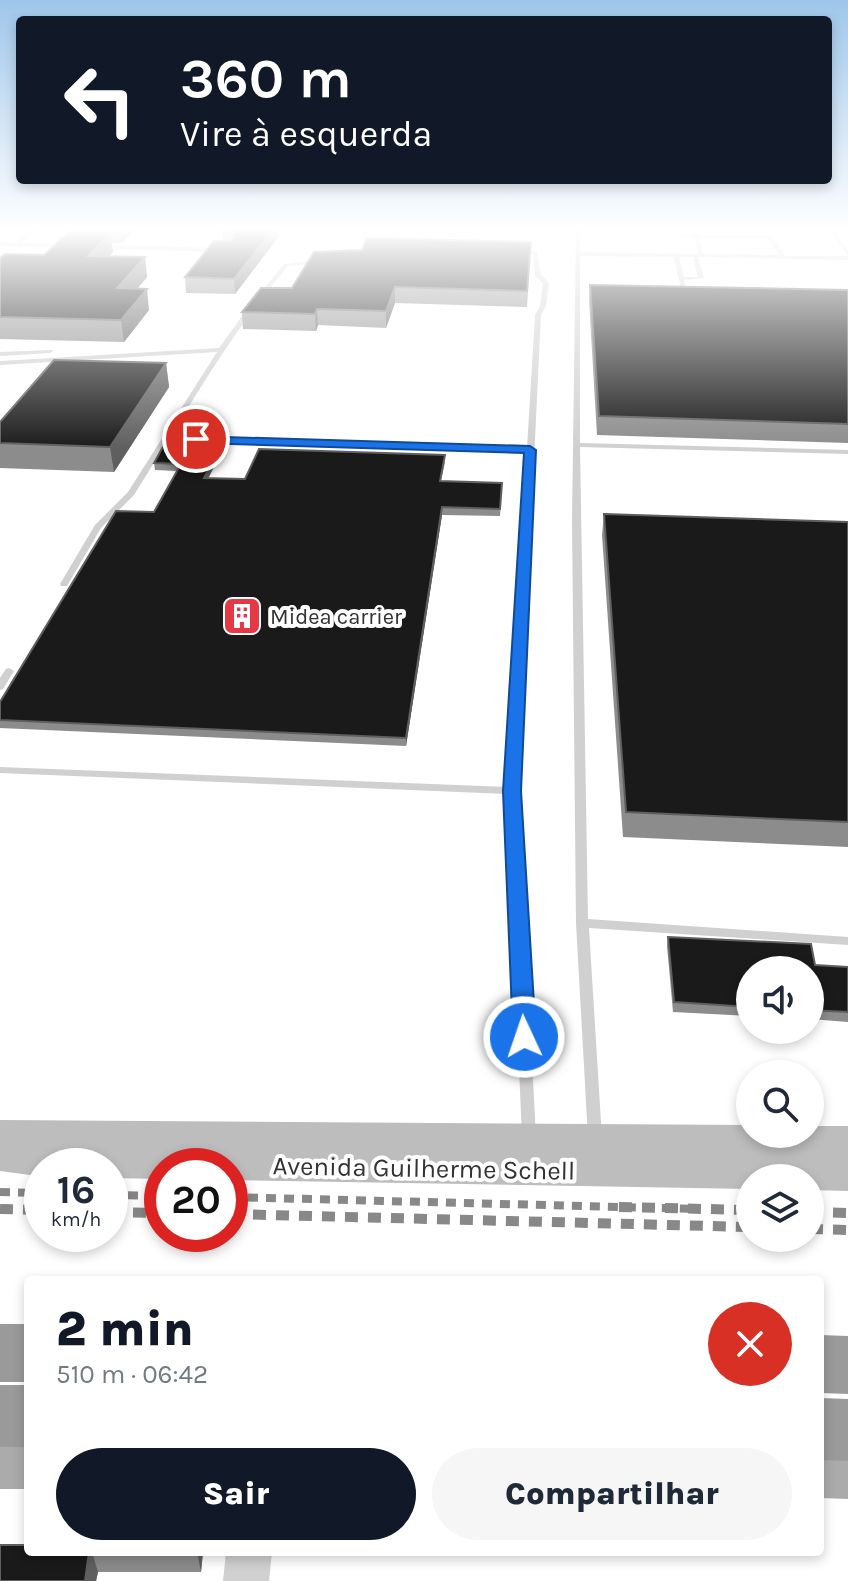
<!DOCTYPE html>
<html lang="pt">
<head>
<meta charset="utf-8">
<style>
	:root { --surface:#fff; --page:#f6f6f7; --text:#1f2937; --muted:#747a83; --accent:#111827 }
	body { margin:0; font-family:Karla,sans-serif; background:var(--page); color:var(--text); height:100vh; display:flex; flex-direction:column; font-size:30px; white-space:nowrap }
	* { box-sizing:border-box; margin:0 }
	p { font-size:26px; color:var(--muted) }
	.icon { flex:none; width:44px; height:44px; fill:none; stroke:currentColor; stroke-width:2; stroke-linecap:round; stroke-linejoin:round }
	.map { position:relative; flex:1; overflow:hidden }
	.details { position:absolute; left:24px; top:1276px; width:800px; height:280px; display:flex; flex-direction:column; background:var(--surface); border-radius:8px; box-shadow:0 4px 12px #0003 }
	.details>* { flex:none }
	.hud { position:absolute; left:16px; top:16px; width:816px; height:168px; border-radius:8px; box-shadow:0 4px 12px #0003; background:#111827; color:#fff; overflow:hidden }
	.buttons { position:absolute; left:736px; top:956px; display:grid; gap:16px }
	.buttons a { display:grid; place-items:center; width:88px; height:88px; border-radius:50%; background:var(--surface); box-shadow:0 4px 12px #0003; font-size:40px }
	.speed { position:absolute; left:24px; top:1148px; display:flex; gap:16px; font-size:40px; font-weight:700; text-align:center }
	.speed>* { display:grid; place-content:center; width:104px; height:104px; border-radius:50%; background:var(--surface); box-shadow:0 4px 12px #0003; line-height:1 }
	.speed small { font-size:20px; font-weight:400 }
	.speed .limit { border:12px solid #d22; background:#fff; color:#111 }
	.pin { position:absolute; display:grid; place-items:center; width:68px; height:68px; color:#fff; margin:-34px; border:4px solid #fff; border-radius:50%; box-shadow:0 2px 8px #0007 }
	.me { position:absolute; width:88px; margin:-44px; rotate:357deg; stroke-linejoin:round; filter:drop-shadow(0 0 6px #0008) }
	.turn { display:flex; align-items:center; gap:28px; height:168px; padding:0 32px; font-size:36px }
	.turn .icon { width:104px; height:104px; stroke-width:2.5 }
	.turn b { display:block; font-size:56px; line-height:68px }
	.round { display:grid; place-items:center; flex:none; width:84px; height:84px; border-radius:42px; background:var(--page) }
	.summary { display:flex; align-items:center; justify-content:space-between; height:136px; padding:0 32px }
	h1 { font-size:48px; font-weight:800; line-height:60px; color:var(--accent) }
	.button { display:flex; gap:16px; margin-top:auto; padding:16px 32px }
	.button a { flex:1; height:92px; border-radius:48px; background:var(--accent); color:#fff; font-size:32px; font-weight:800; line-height:92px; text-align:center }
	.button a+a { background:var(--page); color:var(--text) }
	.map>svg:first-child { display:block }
</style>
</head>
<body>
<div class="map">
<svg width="848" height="1581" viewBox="0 0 848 1581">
	<rect width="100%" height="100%" fill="#fff"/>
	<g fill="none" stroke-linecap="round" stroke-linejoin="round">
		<path fill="#d0d0d0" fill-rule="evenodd" d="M46,228H53L34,233L21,243L67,244L69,247L0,246V242L15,243L30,231Z
			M576,228H580V252L698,254L694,237L658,235L660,234H693L692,228H696L698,235L772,236L785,256H848L829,228H833L848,251V260L698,257L704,278L684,280L689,299L686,301L683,299L674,257L580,256V443L848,450V454L580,447L588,919L848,937V945L589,928L602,1138L600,1142L595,1144L590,1142L588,1138L576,923L572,521ZM699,238H768L779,255L703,254ZM679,257H693L698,277H684Z
			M101,245L219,248L222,250L219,252L99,248Z
			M515,250L537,252L541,275L549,283L546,306L541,315L518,791L536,1137L534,1141L529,1143L524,1141L522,1137L507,794L0,773V767L507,787L527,452L211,441L207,439L211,437L527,448L535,315L540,306L543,283L535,276L533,254L513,253Z
			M321,260L323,263L288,266C243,319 206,377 171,436L185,437V441L168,440L134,495L101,528L67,586H61L60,584L95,525L128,492L217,352L0,365V361L219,348L250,305L284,264Z
			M52,350L53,351L50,353L0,356V352Z
			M9,668L14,671L3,689L0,690V678L6,669Z"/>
		<path fill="#d0d0d0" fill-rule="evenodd" d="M0,228H7L0,232Z
			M226,1552H272L269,1581H223Z"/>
		<path fill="#bdbdbd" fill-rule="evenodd" d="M0,1120L750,1125V1134H810V1126H848V1191L810,1190V1178H750V1189L230,1180V1166H162V1179L110,1178V1166H42V1177L37,1176L0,1171Z"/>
		<path fill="#ababab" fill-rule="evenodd" d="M0,1433H28V1489H0Z
			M820,1442L848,1443V1499L820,1498Z"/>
		<path fill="#9a9a9a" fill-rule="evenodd" d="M0,1324H28V1382H0Z
			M820,1335L848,1336V1394L820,1393Z
			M0,1385H28V1447H0Z
			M820,1398L848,1399V1461L820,1460Z"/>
		<path stroke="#888" stroke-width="8" stroke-dasharray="10 8" stroke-linecap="butt" d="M0,1192L42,1193
			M110,1195L162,1196
			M230,1197L699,1209"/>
		<path stroke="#888" stroke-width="10" stroke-dasharray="13 10" stroke-linecap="butt" d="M619,1207L750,1210
			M0,1209L42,1210
			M110,1212L162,1213
			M810,1212L848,1213
			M230,1214L750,1227
			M810,1229L848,1230"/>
	</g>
	<path fill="#8c8c8c" d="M82,228H136L122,243H111L113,252L109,256L145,257L147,277L137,289L149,310L124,342L0,339V258L44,255L83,233Z
		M222,231L279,236L235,294L186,293L185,277L223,241Z
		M531,242L527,307L395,303L386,328L318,325L316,331L243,329L242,312L292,288Z
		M590,285L848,290V443L597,435L589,301Z
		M166,363L169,387L114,472L0,468V422Z
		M225,438V445L208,478L245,479L445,462L441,481L502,483L500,516L442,515L406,746L0,728V702L154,512L177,471L155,470L154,463Z
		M604,514L848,522V847L623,837L602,535Z
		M668,937L815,965L848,967V1022L810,1019V970H750V1016L673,1012L667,946Z
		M28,1533V1552H203L201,1572H98L96,1581H0V1545H25Z"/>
	<path fill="#5f5f5f" d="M121,228H136L122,243L120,229Z
		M274,228H279V236L235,294L234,279Z
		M110,233L113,252L90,276L88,256Z
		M145,257L147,277L120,309L117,288Z
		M395,287V303L386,328V311Z
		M147,289L149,310L124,342L121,320Z
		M317,309L318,325L316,331L315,314Z
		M166,363L169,387L114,472L110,447Z
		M225,438V445L205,485L204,478Z
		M442,507V515L406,746V738Z
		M89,1552H92L98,1572L96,1581H85Z
		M197,1552H203L201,1572Z"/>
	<path fill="#1a1a1a" stroke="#5f5f5f" stroke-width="2" d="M82,228H121L120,229Z
		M225,228H274L234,279L185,277L214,241H229L235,237L231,232L222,231Z
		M69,232L110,233L88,256L145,257L117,288L147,289L121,320L0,317V258L5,254L44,255Z
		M367,238L531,242L527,291L395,287L386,311L317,309L315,314L242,312L261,288H292L314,252L362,250Z
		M590,285L848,290V424L599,416Z
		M54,360L166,363L110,447L0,443V422Z
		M169,436L225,438L204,478L245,479L259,449L445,455L440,481L502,483L500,509L442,507L406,738L0,720V702L116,511L154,512L181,464L154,463Z
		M604,514L848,522V822L626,812Z
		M668,937L811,944L815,965L848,967V1012L810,1010V970H750V1007L674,1002Z
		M28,1533V1552H89L85,1581H0V1545H25Z"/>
	<linearGradient id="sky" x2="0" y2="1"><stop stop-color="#9ec6ea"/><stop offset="0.51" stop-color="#fff"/><stop offset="1" stop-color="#fff" stop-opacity="0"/></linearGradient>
	<rect width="848" height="449" fill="url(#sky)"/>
	<path fill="#1a73e8" stroke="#114b97" stroke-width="2" d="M192,436L530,446L536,450L521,791L536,1037L532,1043L524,1045L516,1043L513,1037L503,791L524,453L196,443L192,442Z"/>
	<defs>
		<symbol id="building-square" viewBox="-11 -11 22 22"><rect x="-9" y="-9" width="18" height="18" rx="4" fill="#e63946" stroke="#fff"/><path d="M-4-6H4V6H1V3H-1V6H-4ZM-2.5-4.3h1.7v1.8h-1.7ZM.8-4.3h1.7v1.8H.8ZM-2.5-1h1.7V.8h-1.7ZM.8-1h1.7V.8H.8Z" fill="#fff"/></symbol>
	</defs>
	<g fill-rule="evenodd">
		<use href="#building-square" x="220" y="594" width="44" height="44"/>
	</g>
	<g text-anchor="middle" stroke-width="8" stroke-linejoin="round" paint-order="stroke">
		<g font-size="22" fill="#333" stroke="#fff" text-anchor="start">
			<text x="270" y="624">Midea carrier</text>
		</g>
		<g font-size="26" fill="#333" stroke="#fff">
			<text transform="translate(424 1168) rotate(1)" y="9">Avenida Guilherme Schell</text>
		</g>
	</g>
</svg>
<div class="buttons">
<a><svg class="icon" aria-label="sound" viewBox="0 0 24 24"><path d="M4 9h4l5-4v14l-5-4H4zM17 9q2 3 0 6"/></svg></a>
<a><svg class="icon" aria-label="search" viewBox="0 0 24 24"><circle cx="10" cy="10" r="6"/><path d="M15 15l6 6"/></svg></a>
<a><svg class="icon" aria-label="layers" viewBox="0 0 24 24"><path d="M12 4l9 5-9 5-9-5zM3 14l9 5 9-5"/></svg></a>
</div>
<div class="speed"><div>16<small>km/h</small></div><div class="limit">20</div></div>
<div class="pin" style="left:196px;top:439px;background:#d93025"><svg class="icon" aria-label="arrive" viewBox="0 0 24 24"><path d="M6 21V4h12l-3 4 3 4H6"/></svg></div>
<svg class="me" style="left:524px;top:1037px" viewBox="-20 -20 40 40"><circle r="17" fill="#1a73e8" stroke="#fff" stroke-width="3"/><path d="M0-11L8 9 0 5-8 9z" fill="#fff"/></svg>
<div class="hud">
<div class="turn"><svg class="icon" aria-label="left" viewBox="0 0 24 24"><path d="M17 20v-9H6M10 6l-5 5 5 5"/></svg><div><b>360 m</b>Vire à esquerda</div></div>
</div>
<section class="details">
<div class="summary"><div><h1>2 min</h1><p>510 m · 06:42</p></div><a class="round" style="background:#d93025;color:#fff"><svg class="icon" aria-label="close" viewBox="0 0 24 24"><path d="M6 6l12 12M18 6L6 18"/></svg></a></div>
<div class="button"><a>Sair</a><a>Compartilhar</a></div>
</section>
</div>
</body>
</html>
